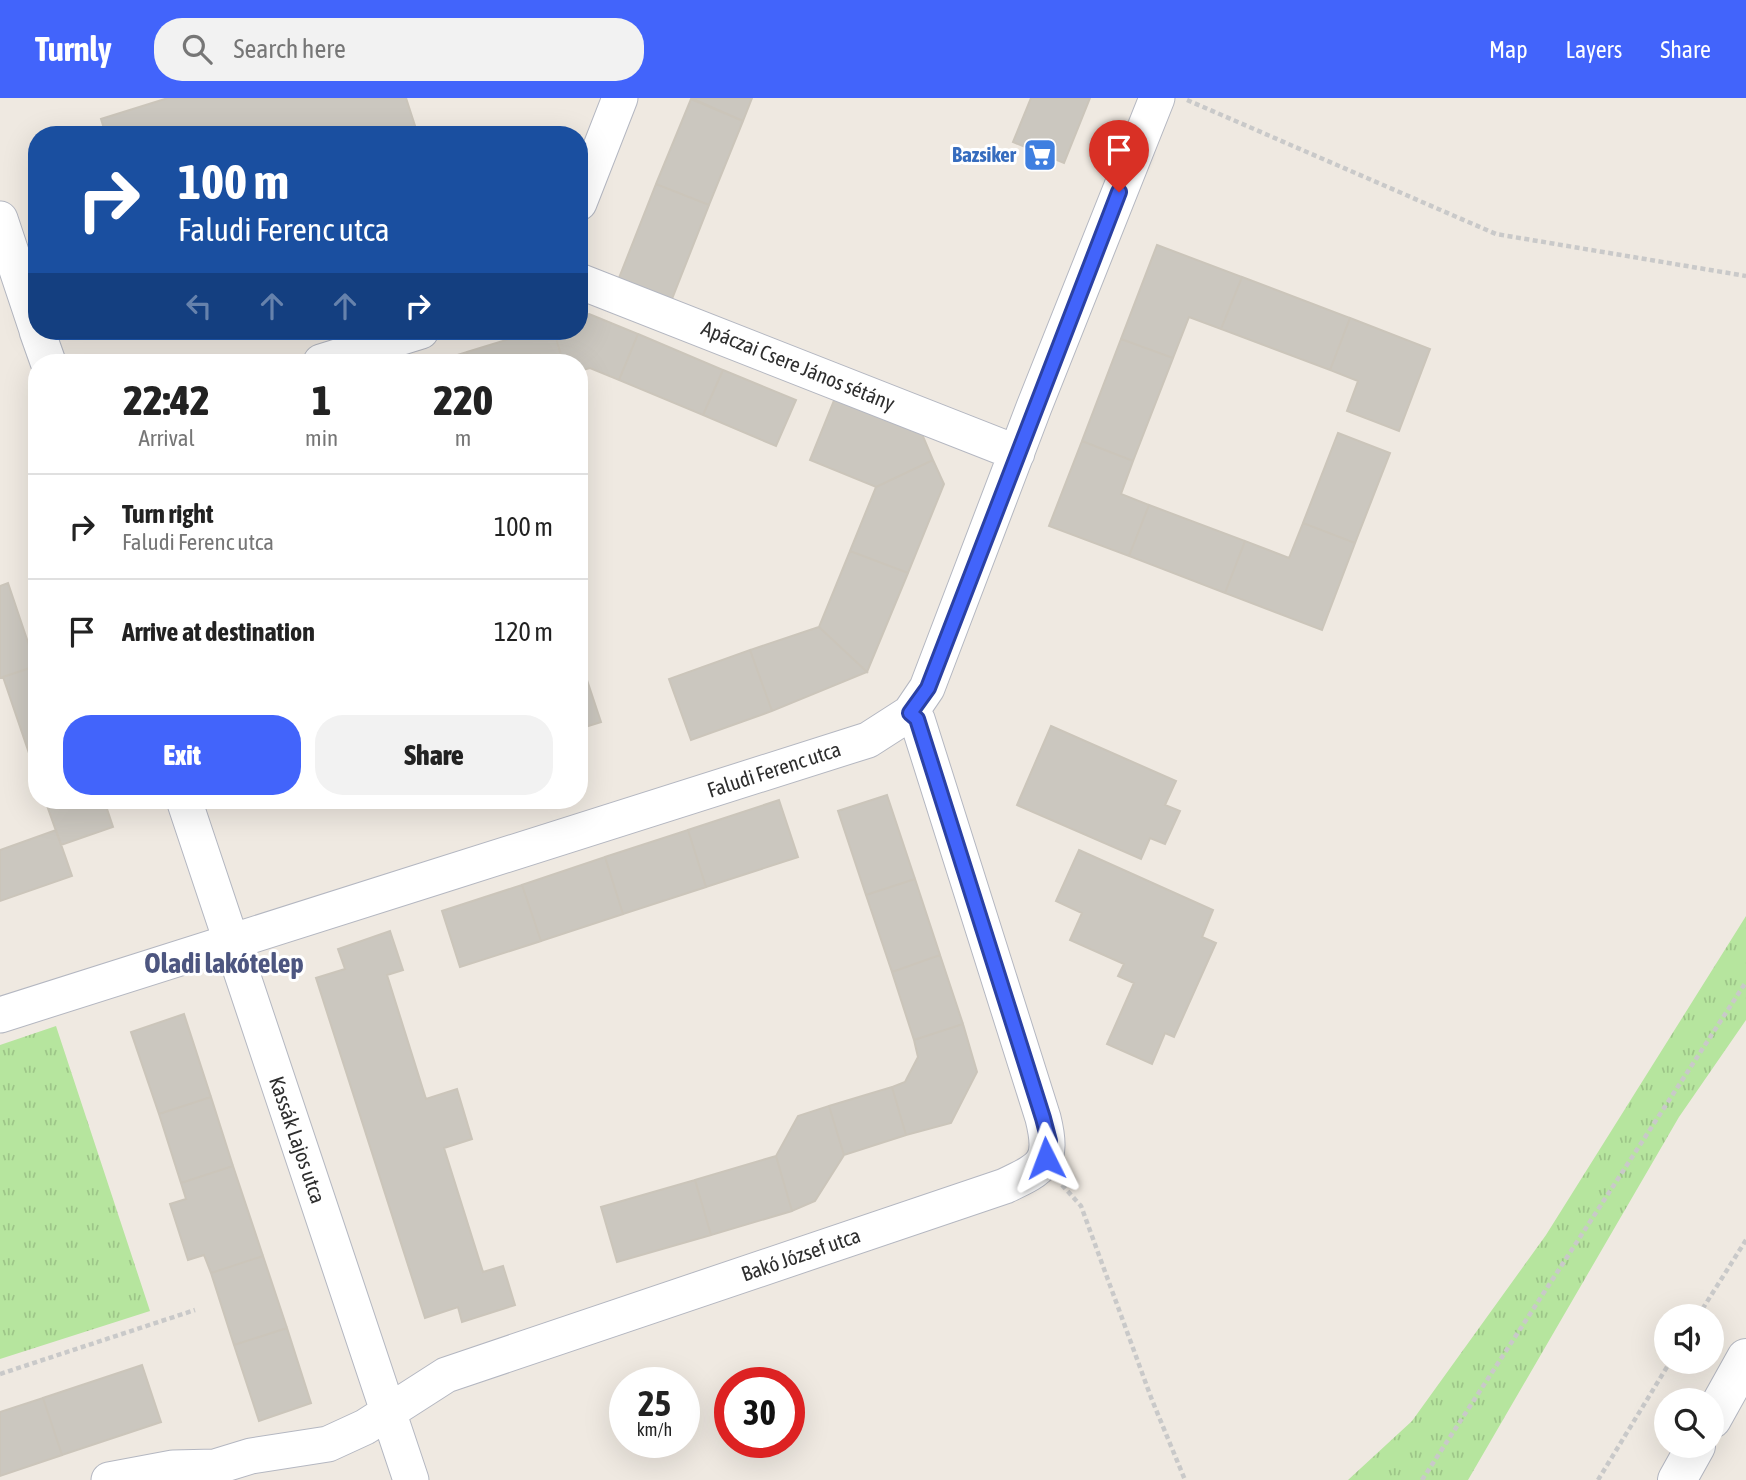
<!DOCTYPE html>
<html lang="en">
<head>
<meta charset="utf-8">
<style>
	:root { --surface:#fff; --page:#f2f2f2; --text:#222; --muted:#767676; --line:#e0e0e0; --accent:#4264fb }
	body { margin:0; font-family:"Asap Condensed",sans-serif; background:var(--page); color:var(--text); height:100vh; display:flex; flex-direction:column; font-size:26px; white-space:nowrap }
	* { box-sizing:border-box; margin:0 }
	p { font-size:23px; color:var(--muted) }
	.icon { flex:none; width:38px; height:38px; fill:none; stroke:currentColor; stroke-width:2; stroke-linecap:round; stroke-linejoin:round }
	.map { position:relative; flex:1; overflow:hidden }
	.drawer { position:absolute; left:28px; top:256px; width:560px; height:455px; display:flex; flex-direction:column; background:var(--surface); border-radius:28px; box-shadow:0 7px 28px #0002 }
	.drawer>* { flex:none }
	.hud { position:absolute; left:28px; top:28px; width:560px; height:214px; border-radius:28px; box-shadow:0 7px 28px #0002; background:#1a4fa0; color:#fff; overflow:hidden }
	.fabs { position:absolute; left:1654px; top:1206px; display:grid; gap:14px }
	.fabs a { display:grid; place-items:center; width:70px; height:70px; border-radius:50%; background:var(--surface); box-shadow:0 7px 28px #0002; font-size:35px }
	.speed { position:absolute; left:609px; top:1269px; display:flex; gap:14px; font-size:35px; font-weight:700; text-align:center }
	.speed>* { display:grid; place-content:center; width:91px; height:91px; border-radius:50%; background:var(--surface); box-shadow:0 7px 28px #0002; line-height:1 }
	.speed small { font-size:18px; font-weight:400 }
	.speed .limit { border:10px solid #d22; background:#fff; color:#111 }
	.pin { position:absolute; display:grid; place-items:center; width:60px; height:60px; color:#fff; margin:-72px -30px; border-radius:50% 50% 50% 0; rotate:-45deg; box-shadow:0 0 7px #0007 }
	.pin .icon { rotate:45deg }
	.me { position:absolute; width:77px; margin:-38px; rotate:357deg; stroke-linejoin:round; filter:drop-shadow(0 0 5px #0008) }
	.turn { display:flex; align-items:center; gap:24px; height:147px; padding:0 35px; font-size:32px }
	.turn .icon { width:91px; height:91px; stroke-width:2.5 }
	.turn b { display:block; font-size:49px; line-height:60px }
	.lanes { display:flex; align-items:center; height:66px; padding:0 35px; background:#0003; justify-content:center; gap:35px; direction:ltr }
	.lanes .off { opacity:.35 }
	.eta { display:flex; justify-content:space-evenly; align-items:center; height:119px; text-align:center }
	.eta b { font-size:42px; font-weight:800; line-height:49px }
	.action { display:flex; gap:14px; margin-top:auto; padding:14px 35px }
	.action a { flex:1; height:80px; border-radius:28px; background:var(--accent); color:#fff; font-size:28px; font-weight:800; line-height:80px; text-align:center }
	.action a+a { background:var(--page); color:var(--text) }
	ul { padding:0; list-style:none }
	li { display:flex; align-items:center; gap:21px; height:105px; padding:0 35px; border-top:2px solid var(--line) }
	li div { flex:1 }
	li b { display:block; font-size:26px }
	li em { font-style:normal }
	header { display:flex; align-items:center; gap:42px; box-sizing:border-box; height:98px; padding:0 35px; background:var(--accent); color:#fff }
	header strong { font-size:33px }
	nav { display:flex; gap:38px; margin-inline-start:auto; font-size:24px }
	.search { width:490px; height:63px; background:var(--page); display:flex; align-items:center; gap:18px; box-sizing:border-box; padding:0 24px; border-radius:28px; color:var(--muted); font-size:26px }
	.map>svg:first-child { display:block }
</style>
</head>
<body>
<header>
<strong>Turnly</strong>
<div class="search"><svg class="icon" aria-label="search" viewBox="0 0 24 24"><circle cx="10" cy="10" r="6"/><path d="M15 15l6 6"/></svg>Search here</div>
<nav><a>Map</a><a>Layers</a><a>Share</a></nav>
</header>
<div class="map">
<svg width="1746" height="1382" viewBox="0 0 1746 1382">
	<defs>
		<pattern id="grass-tufts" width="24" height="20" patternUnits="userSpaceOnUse" patternTransform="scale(1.75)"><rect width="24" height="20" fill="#b6e59e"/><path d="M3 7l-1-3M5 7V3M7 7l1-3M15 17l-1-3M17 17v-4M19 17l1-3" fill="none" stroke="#9dc588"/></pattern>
	</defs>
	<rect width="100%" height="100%" fill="#efe9e1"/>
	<path fill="url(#grass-tufts)" d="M1746,818V922L1679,1019L1468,1382H1348L1412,1323L1546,1137Z
		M56,928L150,1213L0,1261V947Z"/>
	<path fill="#cbc7bf" stroke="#cbc5ba" stroke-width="2" d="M168,0H406L418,37H106L101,21Z
		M691,0H752L743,23Z
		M1031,0H1090L1064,65L1013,44Z
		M691,1L743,23L709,107L656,86Z
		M656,86L709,107L672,201L619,180Z
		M1157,147L1242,179L1221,231L1189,219L1173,260L1121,241Z
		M1242,179L1350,220L1330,272L1221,231Z
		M589,216L638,236L619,282L590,270L579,273V264H563L554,233H579V219Z
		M1350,220L1430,251L1399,333L1347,313L1358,283L1330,272Z
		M535,233H554L563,264H470L467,254Z
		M638,236L723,272L703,317L619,282Z
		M1121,241L1173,260L1133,363L1082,343Z
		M467,254L470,264H435Z
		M723,272L796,302L776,348L703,317Z
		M835,300L922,336L933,362L876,389L810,362Z
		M1338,335L1390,355L1355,445L1303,425Z
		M1082,343L1133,363L1121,396L1149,407L1129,458L1049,428Z
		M933,362L944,386L908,475L850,453L876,389Z
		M1149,407L1245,443L1225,495L1129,458Z
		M1303,425L1355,445L1322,532L1225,495L1245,443L1289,460Z
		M850,453L908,475L867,574L819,529Z
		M8,485L36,568L0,580V488Z
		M819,529L867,574L772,613L750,552Z
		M750,552L772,613L691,642L669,581Z
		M36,568L37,659L31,661L3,579Z
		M583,570L601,624L579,631V571Z
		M1051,628L1176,683L1165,707L1180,713L1165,746L1150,740L1141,761L1017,707Z
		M887,697L915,781L866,797L838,713Z
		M45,702H104L113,729L61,747Z
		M323,702H365L338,710Z
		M779,702L798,759L706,789L688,732Z
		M56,732L72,778L0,803V752Z
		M688,732L706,789L623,816L605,759Z
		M1079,752L1213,812L1202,839L1216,845L1174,939L1165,935L1152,966L1107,946L1134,885L1118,878L1124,866L1070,842L1082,815L1056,803Z
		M605,759L623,816L541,843L522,787Z
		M915,781L940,857L892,874L866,797Z
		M522,787L541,843L460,869L442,813Z
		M390,833L403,872L387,877L426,1001L457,991L472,1041L444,1050L483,1174L503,1168L515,1207L462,1224L458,1209L425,1220L316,880L345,871L338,851Z
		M940,857L963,926L914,942L892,874Z
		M184,916L211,999L159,1016L131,934Z
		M963,926L977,974L951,1025L906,1037L892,989L905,984L918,959L914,942Z
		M892,989L906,1037L844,1057L829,1008Z
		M211,999L233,1068L181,1085L159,1016Z
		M829,1008L844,1057L815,1103L792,1113L776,1058L798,1018Z
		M776,1058L792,1113L711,1137L695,1082Z
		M233,1068L263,1158L211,1175L204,1157L188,1162L170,1106L186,1101L181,1085Z
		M695,1082L711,1137L617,1164L601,1109Z
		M263,1158L287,1230L234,1247L211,1175Z
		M287,1230L311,1305L259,1323L234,1247Z
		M142,1267L161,1324L62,1357L43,1300Z
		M43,1300L62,1357L0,1378V1314Z"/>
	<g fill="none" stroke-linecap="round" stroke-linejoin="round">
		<defs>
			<path id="minor" d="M579,105L620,0
				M0,121L37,232
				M579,183L1017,355
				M37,233L48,264
				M321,264L421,233
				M184,702L411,1382
				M0,917C289,824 579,735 868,642L910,615L927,590L1034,309L1157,0
				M109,1382L173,1370L215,1369L251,1358L328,1346L365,1329L446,1277L1005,1088C1043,1070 1054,1065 1043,1020L917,621L910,615"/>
			<path id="secondary" d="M1712,1321L1746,1260
				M1677,1382L1696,1348"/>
		</defs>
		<use href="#minor" stroke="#b4b7c1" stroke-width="37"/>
		<use href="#secondary" stroke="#b4b7c1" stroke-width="40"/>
		<path stroke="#c9c9c9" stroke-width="4.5" stroke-dasharray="5 3.5" stroke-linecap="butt" d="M1187,2L1496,136L1746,178
			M1062,1087L1081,1108L1152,1302L1185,1382
			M1698,1218L1746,1142
			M0,1276L195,1212
			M1422,1382L1746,884
			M1598,1382L1670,1264"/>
		<use href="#minor" stroke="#fff" stroke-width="35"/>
		<use href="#secondary" stroke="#fff" stroke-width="38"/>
	</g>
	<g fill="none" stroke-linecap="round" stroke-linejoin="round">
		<defs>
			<path id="route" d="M1046,1060L1049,1043L1043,1020L917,621L910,615L928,590L1119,94"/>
		</defs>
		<use href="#route" stroke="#2b41a3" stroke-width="18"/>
		<use href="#route" stroke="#4264fb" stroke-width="12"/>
	</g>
	<defs>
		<symbol id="supermarket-square" viewBox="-11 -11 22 22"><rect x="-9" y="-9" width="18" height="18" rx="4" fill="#3f7fe0" stroke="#fff"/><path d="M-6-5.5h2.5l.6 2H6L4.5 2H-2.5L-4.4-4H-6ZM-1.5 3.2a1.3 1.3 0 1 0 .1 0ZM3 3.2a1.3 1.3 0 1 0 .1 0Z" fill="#fff"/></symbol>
	</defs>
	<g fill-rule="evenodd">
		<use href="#supermarket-square" x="1021" y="38" width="38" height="38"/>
	</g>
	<g text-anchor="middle" stroke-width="6" stroke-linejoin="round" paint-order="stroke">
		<g font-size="21" font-weight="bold" fill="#366cbe" stroke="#fff" text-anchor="end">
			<text x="1016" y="64">Bazsiker</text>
		</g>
		<g font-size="21" fill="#2e2e2e" stroke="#fff">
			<text transform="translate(798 268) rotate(22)" y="7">Apáczai Csere János sétány</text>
			<text transform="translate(774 672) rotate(-18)" y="7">Faludi Ferenc utca</text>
			<text transform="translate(297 1042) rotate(71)" y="7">Kassák Lajos utca</text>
			<text transform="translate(801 1157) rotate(-19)" y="7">Bakó József utca</text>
		</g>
		<g font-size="28" font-weight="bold" fill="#4d5680" stroke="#fff">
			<text x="224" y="875">Oladi lakótelep</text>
		</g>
	</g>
</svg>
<div class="fabs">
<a><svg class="icon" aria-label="sound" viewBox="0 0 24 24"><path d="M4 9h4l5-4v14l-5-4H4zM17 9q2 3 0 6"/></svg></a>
<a><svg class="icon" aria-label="search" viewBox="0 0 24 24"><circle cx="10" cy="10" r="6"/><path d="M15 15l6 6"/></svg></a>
</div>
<div class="speed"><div>25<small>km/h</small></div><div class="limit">30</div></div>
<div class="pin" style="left:1119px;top:94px;background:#d93025"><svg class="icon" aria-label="arrive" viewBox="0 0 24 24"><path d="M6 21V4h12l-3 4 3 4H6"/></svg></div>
<svg class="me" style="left:1046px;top:1060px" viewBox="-20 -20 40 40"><path d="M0-17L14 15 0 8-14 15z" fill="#4264fb" stroke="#fff" stroke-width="4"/></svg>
<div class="hud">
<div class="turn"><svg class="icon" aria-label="right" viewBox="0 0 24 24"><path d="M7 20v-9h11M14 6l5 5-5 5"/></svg><div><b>100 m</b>Faludi Ferenc utca</div></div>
<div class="lanes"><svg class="icon off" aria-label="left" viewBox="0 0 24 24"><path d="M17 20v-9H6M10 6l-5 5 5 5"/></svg><svg class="icon off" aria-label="ahead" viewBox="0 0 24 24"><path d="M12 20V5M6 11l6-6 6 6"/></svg><svg class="icon off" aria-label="ahead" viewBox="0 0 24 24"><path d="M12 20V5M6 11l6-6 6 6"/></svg><svg class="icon" aria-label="right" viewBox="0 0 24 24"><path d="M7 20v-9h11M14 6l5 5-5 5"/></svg></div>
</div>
<section class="drawer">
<div class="eta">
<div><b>22:42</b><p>Arrival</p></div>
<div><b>1</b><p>min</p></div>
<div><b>220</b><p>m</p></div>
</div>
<ul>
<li><svg class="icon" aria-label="right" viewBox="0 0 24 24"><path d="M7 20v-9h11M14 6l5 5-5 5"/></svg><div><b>Turn right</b><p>Faludi Ferenc utca</p></div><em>100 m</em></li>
<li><svg class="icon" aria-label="arrive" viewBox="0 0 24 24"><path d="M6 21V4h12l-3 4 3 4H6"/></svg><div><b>Arrive at destination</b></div><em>120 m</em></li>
</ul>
<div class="action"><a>Exit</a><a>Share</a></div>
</section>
</div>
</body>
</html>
